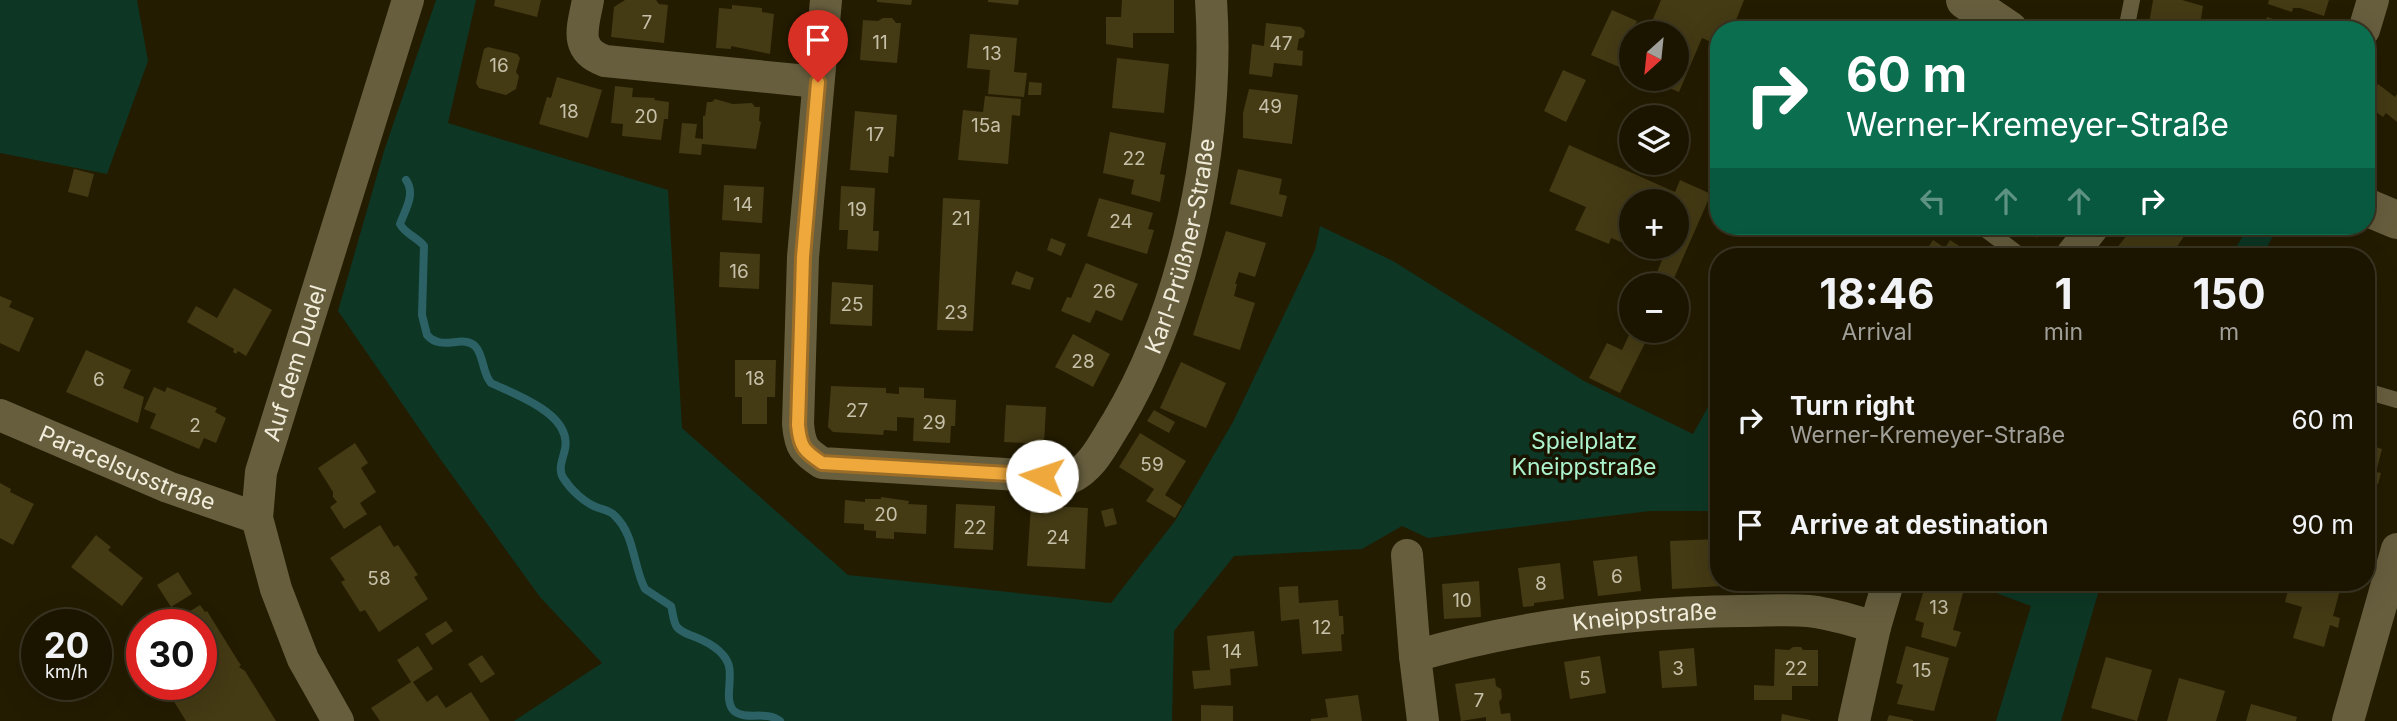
<!DOCTYPE html>
<html lang="en">
<head>
<meta charset="utf-8">
<style>
	:root { --surface:#1b1500; --page:#241e0a; --text:#f1f3f6; --muted:#a09f99; --line:#393422 }
	body { margin:0; font-family:Inter,sans-serif; background:var(--page); color:var(--text); height:100vh; display:flex; flex-direction:column; font-size:26px; white-space:nowrap }
	* { box-sizing:border-box; margin:0 }
	p { font-size:23px; color:var(--muted) }
	.icon { flex:none; width:38px; height:38px; fill:none; stroke:currentColor; stroke-width:2; stroke-linecap:round; stroke-linejoin:round }
	.map { position:relative; flex:1; overflow:hidden }
	.details { position:absolute; left:1710px; top:248px; width:665px; height:343px; display:flex; flex-direction:column; background:var(--surface); border-radius:28px; box-shadow:0 7px 28px #0002,0 0 0 2px var(--line) }
	.details>* { flex:none }
	.top-card { position:absolute; left:1710px; top:21px; width:665px; height:214px; border-radius:28px; box-shadow:0 7px 28px #0002,0 0 0 2px var(--line); background:#0b6e4f; color:#fff; overflow:hidden }
	.needle { width:46px; rotate:207deg }
	.buttons { position:absolute; left:1619px; top:21px; display:grid; gap:14px }
	.buttons a { display:grid; place-items:center; width:70px; height:70px; border-radius:50%; background:var(--surface); box-shadow:0 7px 28px #0002,0 0 0 2px var(--line); font-size:35px }
	.speed { position:absolute; left:21px; top:609px; display:flex; gap:14px; font-size:35px; font-weight:700; text-align:center }
	.speed>* { display:grid; place-content:center; width:91px; height:91px; border-radius:50%; background:var(--surface); box-shadow:0 7px 28px #0002,0 0 0 2px var(--line); line-height:1 }
	.speed small { font-size:18px; font-weight:400 }
	.speed .limit { border:10px solid #d22; background:#fff; color:#111 }
	.pin { position:absolute; display:grid; place-items:center; width:60px; height:60px; color:#fff; margin:-72px -30px; border-radius:50% 50% 50% 0; rotate:-45deg; box-shadow:0 0 7px #0007 }
	.pin .icon { rotate:45deg }
	.me { position:absolute; width:77px; margin:-38px; rotate:274deg; stroke-linejoin:round; filter:drop-shadow(0 0 5px #0008) }
	.turn { display:flex; align-items:center; gap:24px; height:147px; padding:0 21px; font-size:32px }
	.turn .icon { width:91px; height:91px; stroke-width:2.5 }
	.turn b { display:block; font-size:49px; line-height:60px }
	.lanes { display:flex; align-items:center; height:66px; padding:0 21px; background:#0003; justify-content:center; gap:35px; direction:ltr }
	.lanes .off { opacity:.35 }
	.eta { display:flex; justify-content:space-evenly; align-items:center; height:119px; text-align:center }
	.eta b { font-size:42px; font-weight:700; line-height:49px }
	ul { padding:0; list-style:none }
	li { display:flex; align-items:center; gap:21px; height:105px; padding:0 21px }
	li div { flex:1 }
	li b { display:block; font-size:26px }
	li em { font-style:normal }
	.map>svg:first-child { display:block }
</style>
</head>
<body>
<div class="map">
<svg width="2397" height="721" viewBox="0 0 2397 721">
	<rect width="100%" height="100%" fill="#241c00"/>
	<path fill="#0d3724" d="M0,0H137L148,61L107,174L0,153Z
		M436,0H476L448,123L668,190L682,428L848,575L1111,603L1175,521L1233,422L1315,250L1320,226L1393,261L1584,381L1693,434L1708,407L1718,413V511H1650L1428,538L1402,526L1362,549L1234,556L1174,631L1172,721H514L602,663L540,597L441,460L338,311L384,151Z
		M2249,226H2279L2261,257H2230Z
		M1969,583H2010L2035,593L2041,583H2101L2061,721H1996L2031,606Z"/>
	<g fill="none" stroke-linecap="round" stroke-linejoin="round">
		<path stroke="#2c6166" stroke-width="8" d="M406,180C416,194 405,210 400,224C405,234 417,237 424,246L422,315L427,335C442,352 462,334 475,346C484,355 482,373 491,383C516,395 572,414 565,449C563,459 557,470 564,479C571,490 584,502 596,507C603,510 610,510 615,516C635,535 633,566 645,589L671,606C673,612 673,622 677,627C680,631 685,633 690,635C704,640 722,649 728,663C734,677 723,700 734,711C746,721 766,710 780,721"/>
	</g>
	<path fill="#443a14" d="M495,0H541L537,17L494,6Z
		M625,0H656L659,4L668,5L664,43L611,37L614,7Z
		M877,0H912L911,5L877,2Z
		M988,0H1019L1018,5L988,2Z
		M1122,0H1174V33H1133V48L1106,44V17H1121Z
		M1661,0H1744L1732,30H1718V45L1702,38L1679,92L1647,79H1676V33H1650L1656,20L1653,19Z
		M2153,0H2182L2203,6L2199,30H2148Z
		M2269,0H2329L2324,16L2300,8H2293L2292,12L2268,4Z
		M732,5L762,8V12L774,14L770,54L731,46V49L716,48L719,8L732,9Z
		M1612,10L1637,21L1631,33V72L1591,55Z
		M2267,17L2305,29V30H2263Z
		M883,18H892L896,23H901L897,63L860,60L863,20L878,21Z
		M1266,23L1301,27L1305,31L1304,37L1299,39L1297,50L1303,51L1302,66L1274,63L1272,77L1249,74L1252,44L1264,46Z
		M970,34L1017,38L1014,72L1027,73L1024,97L988,94L990,70L967,68Z
		M488,47L517,54L520,58L516,72L519,76L516,89L506,95L479,88L476,83L484,49Z
		M1117,58L1169,64L1164,113L1112,108Z
		M1563,70L1586,80L1566,122L1544,111Z
		M557,77L602,90L588,138L539,124L547,97L551,98Z
		M1029,82L1042,83L1041,95H1028Z
		M2378,84L2395,97L2397,94V122L2386,113L2383,117L2366,105V102Z
		M615,86L633,88L632,97L655,98L654,100L669,102L668,119H664L661,140L622,136L623,124L611,123Z
		M1249,89L1298,95L1292,144L1243,138V113Z
		M985,96L1021,99L1020,116L1012,115L1008,164L958,160L963,110L983,112Z
		M715,99L733,104L752,103L755,107H760L759,121L761,122L756,149L702,144L701,155L679,153L682,123L697,124L695,138L703,139V116H705L707,102H712Z
		M855,111L897,115L894,157L889,156L888,173L850,170Z
		M1110,132L1166,143L1160,174L1165,175L1160,202L1131,194L1134,180L1103,173Z
		M1569,145L1675,192L1680,180L1711,194L1671,285H1652L1662,260L1632,247H1676V201H1631V246L1611,238L1609,244L1575,230L1586,207L1549,191Z
		M74,169L94,174L88,197L68,192Z
		M1238,169L1282,179L1279,194L1287,196L1282,217L1230,204Z
		M724,185L764,187L762,223L722,220Z
		M841,186L875,188L873,231H879L878,251L847,249L848,230H839Z
		M943,198L980,200L973,331L937,330Z
		M1099,198L1153,213L1148,229L1154,230L1147,254L1087,236Z
		M2021,226H2046L2037,238Z
		M2134,226H2191L2170,257H2118L2113,253Z
		M1226,231L1266,243L1255,277L1239,272L1235,284H1237L1234,296L1255,303L1240,350L1193,335Z
		M1051,238L1066,244L1061,256L1047,250Z
		M1933,240L1945,248L1950,240L1973,255L1974,253L1981,257H1922Z
		M720,252L760,254L759,289L719,287Z
		M1086,263L1138,284L1122,321L1096,310L1090,323L1061,311L1067,297L1071,298Z
		M1016,271L1034,278L1030,290L1011,284Z
		M832,282L873,285L872,326L830,324Z
		M234,288L272,310L246,356L238,351L236,354L233,352L234,349L187,322L196,306L217,318Z
		M0,296L12,301L9,307L34,318L19,352L0,343Z
		M1631,331H1651L1620,393L1589,378L1607,343L1622,350Z
		M1073,334L1110,354L1093,387L1055,367Z
		M86,350L131,370L123,388L144,397L138,423L66,392Z
		M735,360H776L775,397H767V424H742V397H735Z
		M1181,362L1226,383L1206,428L1160,408Z
		M831,386L886,388V393L899,394V387L924,388V398L956,400L955,426H951L950,443L913,441L914,418L897,417V431L884,430L883,435L833,432L828,427Z
		M154,387L165,392L167,387L217,408L215,412L226,418L216,443L204,438L199,449L150,428L156,414L144,409Z
		M1006,405L1046,407L1044,444L1004,442Z
		M1154,410L1175,422L1169,433L1147,421Z
		M1140,433L1186,461L1165,495L1182,506L1175,518L1146,501L1154,489L1119,467Z
		M355,443L368,463L361,468L376,492L360,503L367,514L344,529L330,507L337,502L333,497V492L318,468Z
		M2366,444L2382,449L2376,472L2381,473L2378,484L2372,483L2367,501Z
		M0,483L11,489L10,492L34,504L13,545L0,538Z
		M881,497L909,501L908,504L927,505L926,534L894,532V539L876,538V531L864,530V524L844,523L845,500L865,502V499H881Z
		M956,504L995,506L993,550L954,548Z
		M1031,505L1088,508L1085,569L1027,566Z
		M1113,508L1117,524L1105,527L1101,511Z
		M380,525L394,547L398,545L418,575L414,577L428,599L379,632L365,610L360,612L341,582L345,580L330,558Z
		M96,535L111,547L108,550L143,578L122,606L71,567Z
		M1718,539V583H1722V586L1672,589L1670,541Z
		M1637,556L1641,591L1598,596L1593,561Z
		M1560,563L1564,599L1534,603V606L1523,607L1518,568Z
		M178,572L192,594L171,607L157,585Z
		M1479,581L1481,617L1444,619L1442,584Z
		M1760,583H1796V586H1760Z
		M1926,583L1963,593L1953,630L1961,632L1956,647L1921,637L1924,623L1915,620Z
		M2290,583H2314L2340,590L2333,616L2340,618L2338,628L2330,625L2324,647L2293,638L2302,607L2285,602Z
		M1298,586L1299,603L1338,600L1339,616H1343L1344,634L1341,635L1342,651L1302,654L1299,619L1281,621L1279,587Z
		M200,605L205,612L207,611L238,661L241,665L239,667L245,671L276,721H186L163,684H201V625H176L181,622L179,618Z
		M446,621L453,631L432,645L425,634Z
		M1254,631L1258,666L1230,669L1231,685L1194,689L1192,671L1210,670L1207,636Z
		M418,646L433,669L413,682L427,702L437,695L446,708L471,692L490,721H380L371,708L411,682L397,660Z
		M1906,646L1949,658L1934,711L1897,704L1903,685L1896,683Z
		M1793,647H1801L1803,650H1818V686H1792V700H1754V685L1774,686L1775,649L1789,650Z
		M1694,648L1697,686L1662,688L1659,651Z
		M482,655L495,674L481,683L468,664Z
		M1600,656L1606,693L1570,699L1564,662Z
		M2106,657L2152,670L2137,721L2091,708Z
		M1495,678L1496,686L1501,689L1502,698L1499,702L1501,714L1510,713L1511,721H1486V717L1461,721L1455,684Z
		M2179,678L2225,691L2216,721H2167Z
		M1358,695L1362,721H1311V719L1328,717L1325,699Z
		M2251,704L2297,717L2296,721H2246Z
		M1201,705L1233,706V721H1201Z
		M1782,714L1810,720V721H1781Z
		M1889,715L1913,720V721H1887Z"/>
	<g fill="none" stroke-linecap="round" stroke-linejoin="round">
		<path stroke="#675e3e" stroke-width="16" d="M2126,30L2132,0
			M1981,226L2022,257
			M2366,391L2397,400"/>
		<g stroke="#675e3e" stroke-width="32">
			<path d="M588,0C583,27 573,50 605,61L818,82"/>
			<path id="s1" d="M826,0L803,257L798,424C800,447 804,451 822,463L1070,478C1093,468 1104,442 1117,422C1187,304 1220,136 1211,0"/>
			<path d="M2364,30L2373,0"/>
			<path d="M2070,257L2094,226"/>
			<path id="s2" d="M0,415L168,487L257,518"/>
			<path d="M1407,555L1415,656"/>
			<path id="s3" d="M338,721L303,659L276,589L257,518L261,472L408,0"/>
			<path id="s4" d="M1423,721L1415,656C1521,625 1634,612 1743,611C1765,611 1787,609 1808,611C1831,613 1853,621 1875,627"/>
			<path d="M1854,721L1875,627L1888,583"/>
			<path d="M2348,721L2397,549"/>
		</g>
		<path stroke="#675e3e" stroke-width="38" d="M1965,0L2009,30
			M2366,207L2397,220"/>
	</g>
	<g fill="none" stroke-linecap="round" stroke-linejoin="round">
		<defs>
			<path id="route" d="M818,82L803,257L798,425C800,447 804,451 822,463L1042,476"/>
		</defs>
		<use href="#route" stroke="#9b6d27" stroke-width="18"/>
		<use href="#route" stroke="#eea83c" stroke-width="12"/>
	</g>
	<g text-anchor="middle" stroke-width="7" stroke-linejoin="round" paint-order="stroke">
		<g font-size="19" fill="#c6c0a9">
			<text x="647" y="29">7</text>
			<text x="880" y="49">11</text>
			<text x="1281" y="50">47</text>
			<text x="992" y="60">13</text>
			<text x="499" y="72">16</text>
			<text x="1270" y="113">49</text>
			<text x="569" y="118">18</text>
			<text x="646" y="123">20</text>
			<text x="986" y="132">15a</text>
			<text x="875" y="141">17</text>
			<text x="1134" y="165">22</text>
			<text x="743" y="211">14</text>
			<text x="857" y="216">19</text>
			<text x="961" y="225">21</text>
			<text x="1121" y="228">24</text>
			<text x="739" y="278">16</text>
			<text x="1104" y="298">26</text>
			<text x="852" y="311">25</text>
			<text x="956" y="319">23</text>
			<text x="1083" y="368">28</text>
			<text x="755" y="385">18</text>
			<text x="99" y="386">6</text>
			<text x="857" y="417">27</text>
			<text x="934" y="429">29</text>
			<text x="195" y="432">2</text>
			<text x="1152" y="471">59</text>
			<text x="886" y="521">20</text>
			<text x="975" y="534">22</text>
			<text x="1058" y="544">24</text>
			<text x="1617" y="583">6</text>
			<text x="379" y="585">58</text>
			<text x="1541" y="590">8</text>
			<text x="1462" y="607">10</text>
			<text x="1939" y="614">13</text>
			<text x="1322" y="634">12</text>
			<text x="1232" y="658">14</text>
			<text x="1678" y="675">3</text>
			<text x="1796" y="675">22</text>
			<text x="1922" y="677">15</text>
			<text x="1585" y="685">5</text>
			<text x="1479" y="707">7</text>
		</g>
		<g font-size="23" fill="#f2eddb" stroke="#191300">
			<text dy="8" stroke="none"><textPath href="#s1" startOffset="985">Karl-Prüßner-Straße</textPath></text>
			<text dy="8" stroke="none"><textPath href="#s3" startOffset="380">Auf dem Dudel</textPath></text>
			<text dy="8" stroke="none"><textPath href="#s2" startOffset="138">Paracelsusstraße</textPath></text>
			<text dy="8" stroke="none"><textPath href="#s4" startOffset="299">Kneippstraße</textPath></text>
		</g>
		<g font-size="23" fill="#acf2cd" stroke="#191300">
			<text x="1584" y="449">Spielplatz<tspan x="1584" dy="26">Kneippstraße</tspan></text>
		</g>
	</g>
</svg>
<div class="buttons">
<a><svg class="needle" viewBox="-14 -14 28 28"><path d="M0-13l5 13h-10z" fill="#e53935"/><path d="M0 13l5-13h-10z" fill="#a09f99"/></svg></a>
<a><svg class="icon" aria-label="layers" viewBox="0 0 24 24"><path d="M12 4l9 5-9 5-9-5zM3 14l9 5 9-5"/></svg></a>
<a>+</a>
<a>−</a>
</div>
<div class="speed"><div>20<small>km/h</small></div><div class="limit">30</div></div>
<div class="pin" style="left:818px;top:82px;background:#d93025"><svg class="icon" aria-label="arrive" viewBox="0 0 24 24"><path d="M6 21V4h12l-3 4 3 4H6"/></svg></div>
<svg class="me" style="left:1042px;top:476px" viewBox="-20 -20 40 40"><circle r="19" fill="#fff"/><path d="M0-13L10 11 0 6-10 11z" fill="#eea83c"/></svg>
<div class="top-card">
<div class="turn"><svg class="icon" aria-label="right" viewBox="0 0 24 24"><path d="M7 20v-9h11M14 6l5 5-5 5"/></svg><div><b>60 m</b>Werner-Kremeyer-Straße</div></div>
<div class="lanes"><svg class="icon off" aria-label="left" viewBox="0 0 24 24"><path d="M17 20v-9H6M10 6l-5 5 5 5"/></svg><svg class="icon off" aria-label="ahead" viewBox="0 0 24 24"><path d="M12 20V5M6 11l6-6 6 6"/></svg><svg class="icon off" aria-label="ahead" viewBox="0 0 24 24"><path d="M12 20V5M6 11l6-6 6 6"/></svg><svg class="icon" aria-label="right" viewBox="0 0 24 24"><path d="M7 20v-9h11M14 6l5 5-5 5"/></svg></div>
</div>
<section class="details">
<div class="eta">
<div><b>18:46</b><p>Arrival</p></div>
<div><b>1</b><p>min</p></div>
<div><b>150</b><p>m</p></div>
</div>
<ul>
<li><svg class="icon" aria-label="right" viewBox="0 0 24 24"><path d="M7 20v-9h11M14 6l5 5-5 5"/></svg><div><b>Turn right</b><p>Werner-Kremeyer-Straße</p></div><em>60 m</em></li>
<li><svg class="icon" aria-label="arrive" viewBox="0 0 24 24"><path d="M6 21V4h12l-3 4 3 4H6"/></svg><div><b>Arrive at destination</b></div><em>90 m</em></li>
</ul>
</section>
</div>
</body>
</html>
